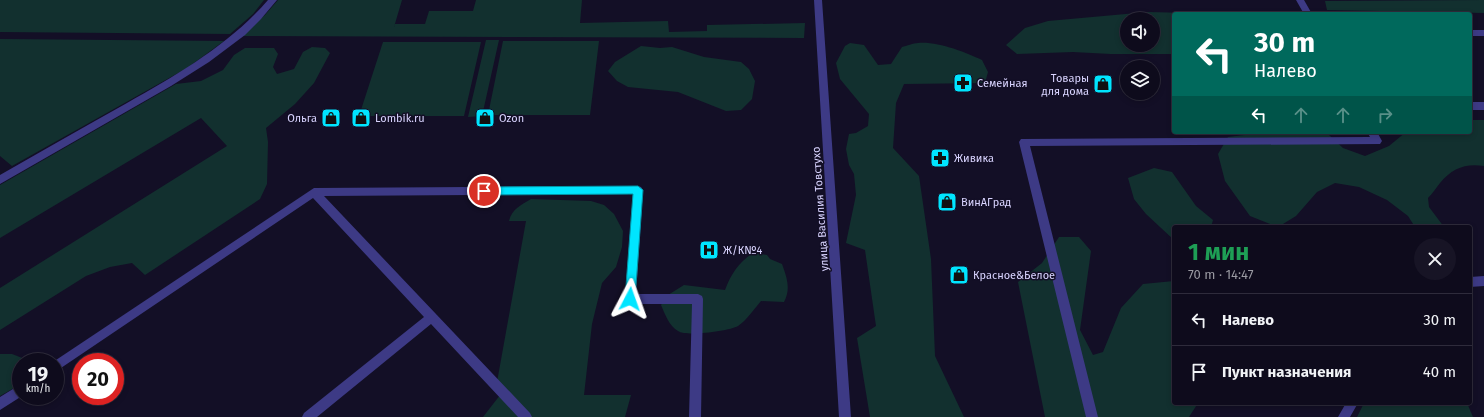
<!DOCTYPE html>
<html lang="ru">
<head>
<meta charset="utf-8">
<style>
	:root { --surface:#0e0b1c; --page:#171425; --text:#f1f3f6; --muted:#9b9ba3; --line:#2e2b3b }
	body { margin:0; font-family:"Fira Sans",sans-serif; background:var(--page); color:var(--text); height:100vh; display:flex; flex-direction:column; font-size:15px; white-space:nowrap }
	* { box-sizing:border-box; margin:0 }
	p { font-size:13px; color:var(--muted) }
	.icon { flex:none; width:22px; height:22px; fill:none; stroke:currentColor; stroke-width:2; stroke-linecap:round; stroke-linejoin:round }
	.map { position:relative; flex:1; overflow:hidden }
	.details { position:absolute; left:1172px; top:225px; width:300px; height:180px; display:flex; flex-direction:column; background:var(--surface); border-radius:4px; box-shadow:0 2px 6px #0003,0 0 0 1px var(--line) }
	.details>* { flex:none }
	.guide { position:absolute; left:1172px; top:12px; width:300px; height:122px; border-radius:4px; box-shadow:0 2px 6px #0003,0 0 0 1px var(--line); background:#00695c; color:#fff; overflow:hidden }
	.tools { position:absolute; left:1120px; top:12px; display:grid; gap:8px }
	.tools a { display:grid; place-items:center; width:40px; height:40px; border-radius:50%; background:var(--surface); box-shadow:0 2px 6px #0003,0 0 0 1px var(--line); font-size:20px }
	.speed { position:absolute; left:12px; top:353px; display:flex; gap:8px; font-size:20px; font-weight:700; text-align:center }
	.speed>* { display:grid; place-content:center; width:52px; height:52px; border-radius:50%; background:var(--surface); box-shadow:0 2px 6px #0003,0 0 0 1px var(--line); line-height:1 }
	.speed small { font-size:10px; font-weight:400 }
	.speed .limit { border:6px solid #d22; background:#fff; color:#111 }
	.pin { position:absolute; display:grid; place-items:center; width:34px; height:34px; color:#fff; margin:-17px; border:2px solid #fff; border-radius:50%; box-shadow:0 1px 4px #0007 }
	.me { position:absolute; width:44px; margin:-22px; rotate:4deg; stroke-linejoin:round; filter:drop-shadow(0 0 3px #0008) }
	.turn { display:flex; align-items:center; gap:14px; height:84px; padding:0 16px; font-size:18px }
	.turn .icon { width:52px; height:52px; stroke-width:2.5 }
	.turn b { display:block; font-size:28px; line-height:34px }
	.lanes { display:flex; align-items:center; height:38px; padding:0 16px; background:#0003; justify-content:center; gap:20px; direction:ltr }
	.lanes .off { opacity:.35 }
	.round { display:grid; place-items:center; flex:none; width:42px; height:42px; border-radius:21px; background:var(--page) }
	.head { display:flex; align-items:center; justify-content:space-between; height:68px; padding:0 16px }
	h1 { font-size:24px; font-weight:700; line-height:30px; color:#1e9e55 }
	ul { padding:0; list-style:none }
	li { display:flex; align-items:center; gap:12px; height:52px; padding:0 16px; border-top:1px solid var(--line) }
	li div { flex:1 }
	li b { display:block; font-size:15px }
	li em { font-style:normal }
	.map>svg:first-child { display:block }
</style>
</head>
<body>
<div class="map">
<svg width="1484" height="417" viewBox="0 0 1484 417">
	<rect width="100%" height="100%" fill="#130f26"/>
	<path fill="#12302f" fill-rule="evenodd" d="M0,0H264L253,14L230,34L0,32Z
		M278,0H402L394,27L395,24H425L429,11H473L476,0H582L580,23L668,21L669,32L707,31V25L805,23L804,38L240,36L265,15Z
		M1484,0V13L1327,10L1325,1Z
		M1148,12L1233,14H1174V54H1111L1073,52L1017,54L1006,45L1025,28L1048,21ZM1127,19H1153V45H1127Z
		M0,39L224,41L187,68L12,166L0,156Z
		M486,40H499L482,116L468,117Z
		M503,41H599L590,115H488Z
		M383,42H481L464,116H359Z
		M850,43L864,45L878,65L891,64L902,47C907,46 913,43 918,43C937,41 965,52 982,60L988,72L985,83L904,84L896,103L893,148L919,176L931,259L935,356L964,417H870L857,338L876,326L865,250L846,243L856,195L854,174L849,165L846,149L849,134L856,133L868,126L869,114L840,79L836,63L845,46Z
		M641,46L660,48L672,47L704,57L741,62L749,69L755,81L752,99L741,110L726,111L678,92L628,87L617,81L608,71L615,62Z
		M312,47L325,48L330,53L314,83L295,104L266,128L268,142L267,184L260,199L145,275L132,263L110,267L86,276L0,330V288L227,146L201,118L0,238V185L176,84L201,81L223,70L234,55L245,48H274L278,54L273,67L277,74L294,69L303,52Z
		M1470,120H1484V166C1466,163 1452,168 1440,183C1436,188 1433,193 1428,198L1429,207L1444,227H1415L1408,216L1387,200L1359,187L1335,183L1317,192L1296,216L1278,227L1250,216L1225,181L1218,154L1228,137L1269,132H1310L1329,135L1343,148L1365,156L1389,146L1406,132H1470Z
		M1154,168L1172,172L1196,206L1213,220L1211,227H1174V240L1146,214L1134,199L1128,178Z
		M531,199L591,201L604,205L614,214L623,231L622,247L616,267L602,283L592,324L584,395H631L625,417H483L504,390L497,382L526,221H509C512,209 521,205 531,199Z
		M1059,237H1079L1091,251L1080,330L1093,355L1103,352L1121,308L1143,284L1174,281V403H1198L1189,417H1045L1018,282L1042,263Z
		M753,253L767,255L770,259L782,264C787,278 791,289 784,302L761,301C754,309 747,320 738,326C729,331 686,337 678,331C669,326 665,314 661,305L668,295L684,285L725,290C731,274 739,262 753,253Z
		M0,354H12L30,361V362H21V384L0,396Z
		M1364,403H1467L1473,417H1357Z"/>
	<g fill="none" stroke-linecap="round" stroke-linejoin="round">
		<path fill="#3d3a85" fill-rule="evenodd" d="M268,0H277L261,19L245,35L209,62L171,86L0,184V175C42,151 84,127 127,103C178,74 229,45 268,0Z
			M814,0H822L851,417H839Z
			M1296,0H1304L1312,14H1304Z
			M1470,30H1484V36H1470Z
			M1470,102H1484V110H1470Z
			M1367,132H1377L1382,141L1380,144L1030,146L1098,417H1086L1019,142L1021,139L1370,137Z
			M638,186L641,187L643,190L636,294H698L702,296L703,299L701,417H689L692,304H630L626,302L625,299L633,194L324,196L530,413L532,417H518L431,324L317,417H302L304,413L424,317L313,198L55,372V362H53L314,188Z
			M1484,276V286L1470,287V277Z
			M21,384L22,396L0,410V397Z
			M1346,403H1358L1350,417H1338Z"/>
	</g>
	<path fill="#00e5ff" stroke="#0095a6" d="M638,186L643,190L635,299L630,303L625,299L633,194L484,195L479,191L484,187Z"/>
	<defs>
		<symbol id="pharmacy-square" viewBox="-11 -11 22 22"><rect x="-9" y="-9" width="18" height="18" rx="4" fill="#00e5ff" stroke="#130f26"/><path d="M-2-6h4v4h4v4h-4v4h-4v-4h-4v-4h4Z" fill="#111"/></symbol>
		<symbol id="shop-square" viewBox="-11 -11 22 22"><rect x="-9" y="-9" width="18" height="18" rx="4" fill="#00e5ff" stroke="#130f26"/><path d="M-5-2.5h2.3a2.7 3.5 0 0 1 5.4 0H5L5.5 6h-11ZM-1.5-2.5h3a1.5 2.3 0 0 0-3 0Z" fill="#111"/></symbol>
		<symbol id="hospital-square" viewBox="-11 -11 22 22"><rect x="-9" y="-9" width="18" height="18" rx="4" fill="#00e5ff" stroke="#130f26"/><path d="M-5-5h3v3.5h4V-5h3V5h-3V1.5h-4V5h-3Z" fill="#111"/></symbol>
	</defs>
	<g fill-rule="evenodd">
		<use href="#pharmacy-square" x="952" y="72" width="22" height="22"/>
		<use href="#shop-square" x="1092" y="73" width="22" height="22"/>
		<use href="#shop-square" x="320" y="107" width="22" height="22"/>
		<use href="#shop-square" x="350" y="107" width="22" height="22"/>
		<use href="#shop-square" x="474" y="107" width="22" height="22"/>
		<use href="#pharmacy-square" x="929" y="147" width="22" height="22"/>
		<use href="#shop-square" x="936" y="191" width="22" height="22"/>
		<use href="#hospital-square" x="698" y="239" width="22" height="22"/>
		<use href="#shop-square" x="948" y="264" width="22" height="22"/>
	</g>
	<g text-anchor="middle" stroke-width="3" stroke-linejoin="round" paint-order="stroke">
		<g font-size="11" fill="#d9d4ff" stroke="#130f26" text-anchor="start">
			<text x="1089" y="82" text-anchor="end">Товары<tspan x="1089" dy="13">для дома</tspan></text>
			<text x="977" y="87">Семейная</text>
			<text x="317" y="122" text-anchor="end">Ольга</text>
			<text x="375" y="122">Lombik.ru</text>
			<text x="499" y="122">Ozon</text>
			<text x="954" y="162">Живика</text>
			<text x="961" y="206">ВинАГрад</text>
			<text x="723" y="254">Ж/К№4</text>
			<text x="973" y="279">Красное&amp;Белое</text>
		</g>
		<g font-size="11" fill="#d9d4ff" stroke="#130f26">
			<text transform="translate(820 209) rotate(-94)" y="4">улица Василия Товстухо</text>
		</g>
	</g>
</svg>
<div class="tools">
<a><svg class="icon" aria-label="sound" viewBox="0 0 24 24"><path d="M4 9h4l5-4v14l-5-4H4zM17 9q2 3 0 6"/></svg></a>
<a><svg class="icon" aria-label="layers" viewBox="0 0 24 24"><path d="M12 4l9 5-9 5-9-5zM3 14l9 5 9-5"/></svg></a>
</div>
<div class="speed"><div>19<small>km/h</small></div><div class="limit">20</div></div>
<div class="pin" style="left:484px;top:191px;background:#d93025"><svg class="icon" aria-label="arrive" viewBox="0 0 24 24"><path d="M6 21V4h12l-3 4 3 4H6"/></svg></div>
<svg class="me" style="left:630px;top:299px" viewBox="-20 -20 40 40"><path d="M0-17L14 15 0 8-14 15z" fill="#00e5ff" stroke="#fff" stroke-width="4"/></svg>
<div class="guide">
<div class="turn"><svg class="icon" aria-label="left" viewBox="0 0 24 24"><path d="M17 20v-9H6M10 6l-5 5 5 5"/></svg><div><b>30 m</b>Налево</div></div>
<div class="lanes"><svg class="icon" aria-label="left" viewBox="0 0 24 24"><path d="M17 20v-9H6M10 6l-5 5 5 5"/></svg><svg class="icon off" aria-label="ahead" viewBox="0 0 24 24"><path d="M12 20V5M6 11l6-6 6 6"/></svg><svg class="icon off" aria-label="ahead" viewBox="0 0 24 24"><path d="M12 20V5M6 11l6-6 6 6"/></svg><svg class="icon off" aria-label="right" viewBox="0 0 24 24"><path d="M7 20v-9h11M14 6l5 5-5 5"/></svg></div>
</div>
<section class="details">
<div class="head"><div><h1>1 мин</h1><p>70 m · 14:47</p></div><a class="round"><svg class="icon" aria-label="close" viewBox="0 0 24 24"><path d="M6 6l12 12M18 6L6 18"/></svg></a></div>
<ul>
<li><svg class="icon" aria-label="left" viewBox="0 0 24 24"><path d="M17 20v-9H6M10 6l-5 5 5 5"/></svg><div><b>Налево</b></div><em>30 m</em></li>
<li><svg class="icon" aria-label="arrive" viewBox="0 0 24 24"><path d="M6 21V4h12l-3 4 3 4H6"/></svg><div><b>Пункт назначения</b></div><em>40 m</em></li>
</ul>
</section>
</div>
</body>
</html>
